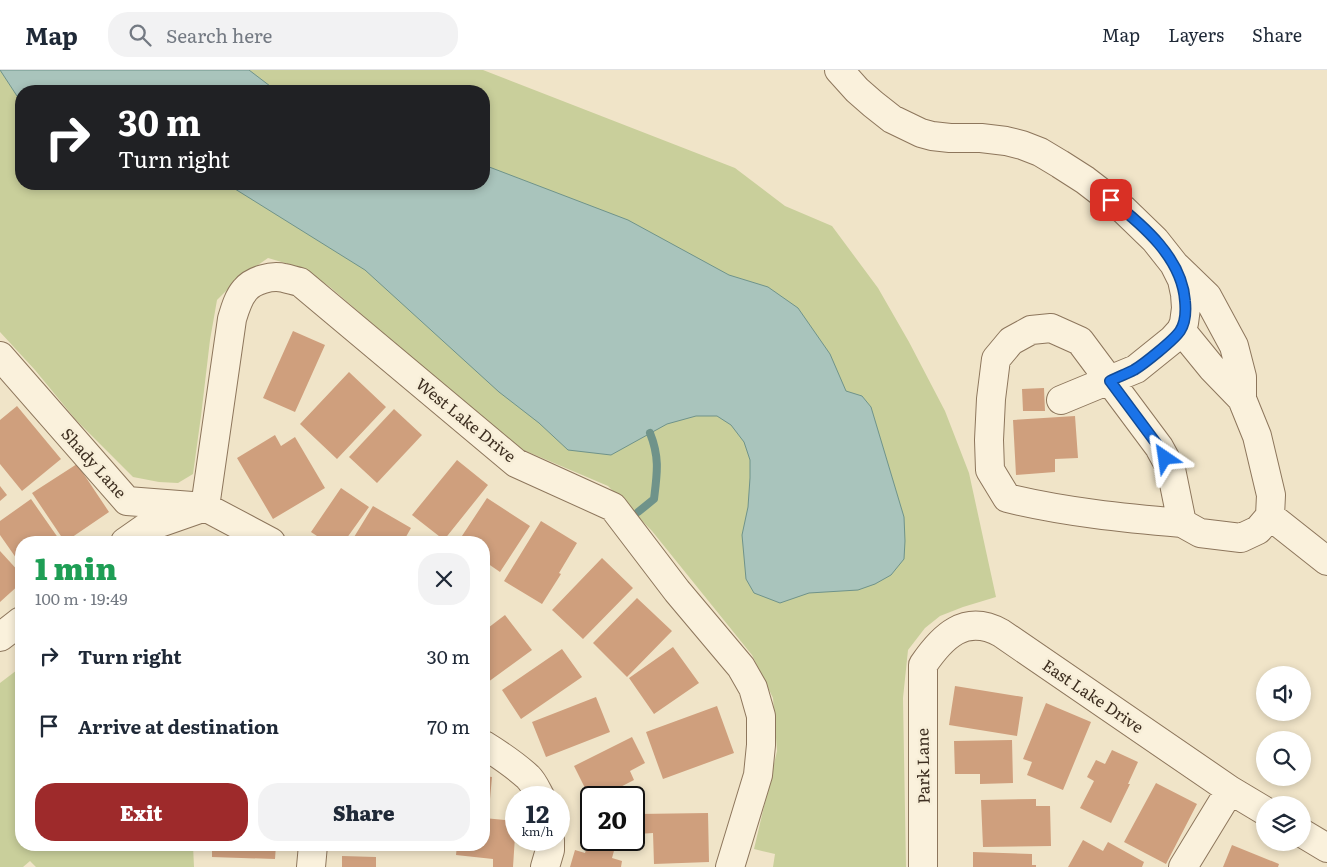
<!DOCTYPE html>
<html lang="en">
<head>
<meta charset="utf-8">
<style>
	:root { --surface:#fff; --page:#f2f2f3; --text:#1f2937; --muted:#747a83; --line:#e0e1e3; --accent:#9e2a2b }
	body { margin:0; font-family:Literata,serif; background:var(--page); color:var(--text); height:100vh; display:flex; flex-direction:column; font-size:19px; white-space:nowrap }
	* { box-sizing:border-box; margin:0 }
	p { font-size:16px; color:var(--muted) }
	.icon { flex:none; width:28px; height:28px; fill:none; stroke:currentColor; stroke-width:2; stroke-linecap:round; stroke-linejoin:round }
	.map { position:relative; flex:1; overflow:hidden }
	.sheet { position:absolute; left:15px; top:466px; width:475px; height:315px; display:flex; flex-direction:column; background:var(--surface); border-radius:20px; box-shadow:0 2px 8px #0003 }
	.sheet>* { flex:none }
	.guide { position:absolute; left:15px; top:15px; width:475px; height:105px; border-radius:20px; box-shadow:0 2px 8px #0003; background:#202124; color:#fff; overflow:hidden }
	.fabs { position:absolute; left:1256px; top:596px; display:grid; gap:10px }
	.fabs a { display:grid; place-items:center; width:55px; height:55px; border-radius:50%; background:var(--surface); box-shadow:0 2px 8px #0003; font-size:25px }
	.speed { position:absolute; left:505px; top:716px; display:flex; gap:10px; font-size:25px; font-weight:700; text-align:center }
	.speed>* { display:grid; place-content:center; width:65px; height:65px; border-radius:50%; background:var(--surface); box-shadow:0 2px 8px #0003; line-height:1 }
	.speed small { font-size:12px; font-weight:400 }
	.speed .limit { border:2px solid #111; border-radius:8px; background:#fff; color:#111 }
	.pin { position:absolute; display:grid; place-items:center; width:42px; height:42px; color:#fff; margin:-21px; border-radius:10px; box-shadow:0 2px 8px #0006 }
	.me { position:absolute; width:55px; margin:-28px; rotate:328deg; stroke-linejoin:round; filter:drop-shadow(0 0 4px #0008) }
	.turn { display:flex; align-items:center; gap:18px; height:105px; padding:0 20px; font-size:22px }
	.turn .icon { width:65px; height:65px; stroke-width:2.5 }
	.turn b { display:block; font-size:35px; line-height:42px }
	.round { display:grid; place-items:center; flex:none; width:52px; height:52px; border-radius:20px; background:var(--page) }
	.summary { display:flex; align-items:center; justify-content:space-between; height:85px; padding:0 20px }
	h1 { font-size:30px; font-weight:800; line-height:38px; color:#1e9e55 }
	.cta { display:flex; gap:10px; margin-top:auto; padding:10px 20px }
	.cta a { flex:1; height:58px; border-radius:20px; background:var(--accent); color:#fff; font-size:20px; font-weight:800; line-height:58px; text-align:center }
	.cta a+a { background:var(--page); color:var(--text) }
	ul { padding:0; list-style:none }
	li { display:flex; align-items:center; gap:15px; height:70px; padding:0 20px }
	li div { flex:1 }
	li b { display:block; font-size:19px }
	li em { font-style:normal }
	header { display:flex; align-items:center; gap:30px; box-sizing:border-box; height:70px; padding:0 25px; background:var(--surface); border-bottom:1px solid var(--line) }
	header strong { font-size:24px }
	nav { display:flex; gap:28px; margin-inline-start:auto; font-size:18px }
	.search { width:350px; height:45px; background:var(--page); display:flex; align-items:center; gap:12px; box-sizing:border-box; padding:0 18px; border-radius:20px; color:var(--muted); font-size:19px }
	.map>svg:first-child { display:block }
</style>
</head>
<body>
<header>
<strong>Map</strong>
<div class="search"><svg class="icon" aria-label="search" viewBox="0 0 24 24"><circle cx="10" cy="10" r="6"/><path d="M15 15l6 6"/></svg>Search here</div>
<nav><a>Map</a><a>Layers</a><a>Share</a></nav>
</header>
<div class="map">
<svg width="1327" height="797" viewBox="0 0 1327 797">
	<rect width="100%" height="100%" fill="#f0e4c8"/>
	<path fill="#c9cf9b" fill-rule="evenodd" d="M0,0H483L735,98L785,136L832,156L878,218L909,272L945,341L969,403L996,527L963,537L940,546L925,558L908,580L903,628L906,797H773L775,784L754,779L777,681L773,628L752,585L652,461L608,416L514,376L330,217L302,198L268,188L239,208L217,230L210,270L201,346L193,404L178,413L159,412L133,407L76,350L35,300L0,262ZM21,21H484V114H21Z
		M21,597V775H193L194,797H36L30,791L23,797H0V613Z"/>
	<path fill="#a9c4bc" stroke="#6f938a" d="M0,0H249L270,16L282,21H21V27L17,26Z
		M484,95L628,150L729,205L768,217L798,238L830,284L846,321L862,326L871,337L904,447L905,471L904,489L891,505L875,514L858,520L809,523L780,533L754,523L746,509L742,465L748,437L750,408V390L744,372L731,355L717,346H696L667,354L611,385L568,380L539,353L499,322L365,200L227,114H484Z"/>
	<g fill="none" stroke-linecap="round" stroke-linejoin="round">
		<path stroke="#6f938a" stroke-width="8" d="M638,442L654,429C657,404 660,388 650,363"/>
	</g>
	<path fill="#cf9f7d" d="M293,261L325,275L295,342L263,328Z
		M349,302L386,337L337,389L300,354Z
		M1044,318L1045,341H1023L1022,319Z
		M17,336L61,389L22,421L0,394V350Z
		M394,339L422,365L377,413L349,387Z
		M1075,346L1078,388L1055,389V402L1016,405L1013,350Z
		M275,365L281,376L295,367L325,418L273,449L237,388Z
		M457,390L488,415L444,470L412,445Z
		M77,394L109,442L65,472L32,423Z
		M0,416L7,425L0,431Z
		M341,418L369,437L344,472H326L311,462Z
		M487,428L530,456L500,502L484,491V472H458Z
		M31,429L61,472H21V495L0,465V451Z
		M373,436L411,458L403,472H351Z
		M541,451L577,473L559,503L561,504L542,534L504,511Z
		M0,481L21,504V513L0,532Z
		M602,488L633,518L583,569L552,540Z
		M637,528L672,561L627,607L593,573Z
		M505,545L532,580L484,615V561Z
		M673,577L699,613L654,644L629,608Z
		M562,579L582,607L521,649L502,620Z
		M955,616L1023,627L1017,666L949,655Z
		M596,627L610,662L546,687L532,652Z
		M1046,633L1091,652L1063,720L1027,705L1032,692L1023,689Z
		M717,636L734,683L663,709L646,662Z
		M632,667L645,693L630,701L634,710L599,728H590L574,696Z
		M1012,670L1013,713L980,714V704H955L954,671Z
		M1112,680L1138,692L1128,714H1130L1111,753L1080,738L1094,711L1087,707L1096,690L1105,694Z
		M484,706L492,707L489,740L484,739Z
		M1156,713L1197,734L1166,794L1124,772Z
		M1036,729V736H1050L1051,776L983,777L981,730Z
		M708,743L709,792L654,794L653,763L638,764V744Z
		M484,748L516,751L513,797H493V789L456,785L457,775H484Z
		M591,765V770H617L612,788L622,791L621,797H570L575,780L585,783Z
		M1083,770L1103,781L1108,772L1144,792L1142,797H1068Z
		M212,775H276L275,789L212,787Z
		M353,775H403V780L353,779Z
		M1232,775L1279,794L1278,797H1223Z
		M973,782L1032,784V795H1036V797H973Z
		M342,786L376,787V797H342Z"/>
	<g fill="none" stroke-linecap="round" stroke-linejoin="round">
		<defs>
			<path id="minor" d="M839,0L857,20L873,34L892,49L921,63L932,66L950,68H981L1006,71L1022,75L1040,82L1060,94L1085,110L1124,140L1155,170L1174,194L1182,210L1185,224L1186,238L1184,253L1181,260L1172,270L1136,299L1061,330
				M1177,197L1207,226L1234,276L1242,307V329
				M1181,260L1212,298L1242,329L1257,366L1271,425L1270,446L1258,460L1241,468L1200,463L1182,453L1171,399L1159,377L1080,271L1051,258L1031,260L1011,271L996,289L991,329L989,370L990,400L1007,428C1065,442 1123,448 1182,453
				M0,286L127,431L205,437L271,472
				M1270,446L1327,491
				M125,472L145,458L205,437L232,249C235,239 238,228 245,220C253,210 272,205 284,208C289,209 295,211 300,212L516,393L613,437L677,521L741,597L753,618L761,646V675L758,705L730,797
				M0,567L21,551
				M484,675C497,683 517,697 528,707C534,713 537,721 541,728
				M1302,763L1327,778
				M311,797L313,775
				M545,797L550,780V770
				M923,797V595C942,567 965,543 1001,563L1230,720L1265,741
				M1183,797L1230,720"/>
		</defs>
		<use href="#minor" stroke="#8d765c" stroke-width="30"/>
		<use href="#minor" stroke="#faf1dc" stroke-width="28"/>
	</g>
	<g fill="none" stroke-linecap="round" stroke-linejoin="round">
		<defs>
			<path id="route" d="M1111,130C1143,155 1182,188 1185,231C1186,241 1186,252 1180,261C1174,270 1144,294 1134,300C1126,304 1118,307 1110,311L1159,377L1165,388"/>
		</defs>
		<use href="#route" stroke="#114b97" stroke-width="12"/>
		<use href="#route" stroke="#1a73e8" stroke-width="9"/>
	</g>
	<g text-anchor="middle" stroke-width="5" stroke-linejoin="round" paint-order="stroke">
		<g font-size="16" fill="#3d2e20" stroke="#f7eed8">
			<text transform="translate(466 350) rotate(39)" y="6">West Lake Drive</text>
			<text transform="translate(94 393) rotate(48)" y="6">Shady Lane</text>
			<text transform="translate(1093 626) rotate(34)" y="6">East Lake Drive</text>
			<text transform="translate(923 696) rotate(-91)" y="6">Park Lane</text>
		</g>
	</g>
</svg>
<div class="fabs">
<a><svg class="icon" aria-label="sound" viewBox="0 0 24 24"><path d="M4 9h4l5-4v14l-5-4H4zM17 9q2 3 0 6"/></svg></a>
<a><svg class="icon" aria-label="search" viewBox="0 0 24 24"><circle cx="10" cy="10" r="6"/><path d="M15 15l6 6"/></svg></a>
<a><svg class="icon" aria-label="layers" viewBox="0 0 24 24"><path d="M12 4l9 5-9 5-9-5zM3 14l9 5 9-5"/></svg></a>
</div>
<div class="speed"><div>12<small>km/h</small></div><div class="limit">20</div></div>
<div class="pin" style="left:1111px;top:130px;background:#d93025"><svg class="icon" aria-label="arrive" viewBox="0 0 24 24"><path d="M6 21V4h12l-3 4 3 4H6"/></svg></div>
<svg class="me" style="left:1165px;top:388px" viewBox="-20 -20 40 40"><path d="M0-17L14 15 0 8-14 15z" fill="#1a73e8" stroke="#fff" stroke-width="4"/></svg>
<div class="guide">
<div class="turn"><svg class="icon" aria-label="right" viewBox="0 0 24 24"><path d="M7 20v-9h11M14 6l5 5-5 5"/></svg><div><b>30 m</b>Turn right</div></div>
</div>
<section class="sheet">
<div class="summary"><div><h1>1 min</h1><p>100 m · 19:49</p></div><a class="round"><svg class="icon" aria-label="close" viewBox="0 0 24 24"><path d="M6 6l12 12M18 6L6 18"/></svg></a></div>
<ul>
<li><svg class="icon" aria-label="right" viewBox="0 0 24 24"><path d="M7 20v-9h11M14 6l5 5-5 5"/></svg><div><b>Turn right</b></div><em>30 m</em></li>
<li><svg class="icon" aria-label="arrive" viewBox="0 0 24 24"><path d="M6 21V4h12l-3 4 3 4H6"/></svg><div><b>Arrive at destination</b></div><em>70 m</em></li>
</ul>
<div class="cta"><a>Exit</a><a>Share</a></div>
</section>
</div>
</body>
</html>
